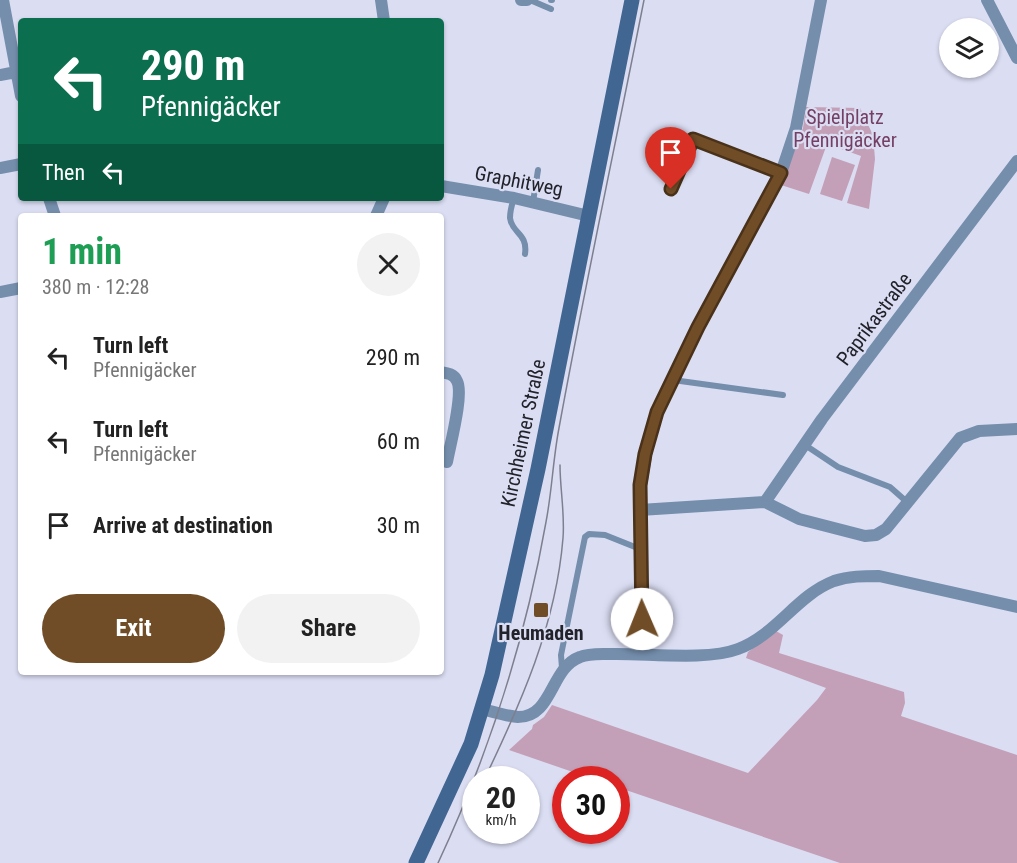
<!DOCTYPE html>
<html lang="en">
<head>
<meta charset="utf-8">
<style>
	:root { --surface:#fff; --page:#f2f2f2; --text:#222; --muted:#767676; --accent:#714d27 }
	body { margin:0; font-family:"Roboto Condensed",sans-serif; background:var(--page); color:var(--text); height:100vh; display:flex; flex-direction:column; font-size:22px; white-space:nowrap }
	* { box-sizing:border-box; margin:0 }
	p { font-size:20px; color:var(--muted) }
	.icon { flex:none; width:33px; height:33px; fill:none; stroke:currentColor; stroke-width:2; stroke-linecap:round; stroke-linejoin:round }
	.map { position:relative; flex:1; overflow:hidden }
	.details { position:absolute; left:18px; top:213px; width:426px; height:462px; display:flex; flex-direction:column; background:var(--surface); border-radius:6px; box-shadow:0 2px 4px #0004 }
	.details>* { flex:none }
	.hud { position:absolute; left:18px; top:18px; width:426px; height:183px; border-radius:6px; box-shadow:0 2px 4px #0004; background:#0b6e4f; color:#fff; overflow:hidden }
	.fabs { position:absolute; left:939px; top:18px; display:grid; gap:12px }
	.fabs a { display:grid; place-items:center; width:60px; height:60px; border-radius:50%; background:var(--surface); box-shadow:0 2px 4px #0004; font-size:30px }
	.speed { position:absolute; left:462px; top:766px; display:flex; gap:12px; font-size:30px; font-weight:700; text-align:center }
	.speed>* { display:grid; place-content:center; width:78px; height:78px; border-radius:50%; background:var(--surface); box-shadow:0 2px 4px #0004; line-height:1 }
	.speed small { font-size:15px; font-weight:400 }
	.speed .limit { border:9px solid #d22; background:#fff; color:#111 }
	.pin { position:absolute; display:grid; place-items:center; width:51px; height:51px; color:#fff; margin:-62px -26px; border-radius:50% 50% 50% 0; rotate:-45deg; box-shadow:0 0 6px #0007 }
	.pin .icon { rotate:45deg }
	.me { position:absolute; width:66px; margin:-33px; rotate:359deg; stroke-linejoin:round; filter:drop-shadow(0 0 4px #0008) }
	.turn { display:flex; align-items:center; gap:21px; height:126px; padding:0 24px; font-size:27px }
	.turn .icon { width:78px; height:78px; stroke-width:2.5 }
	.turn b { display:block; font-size:42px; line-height:51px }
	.then { display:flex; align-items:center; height:57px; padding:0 24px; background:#0003; gap:12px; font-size:22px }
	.round { display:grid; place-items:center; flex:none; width:63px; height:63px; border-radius:32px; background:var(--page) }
	.headline { display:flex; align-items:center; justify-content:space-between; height:102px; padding:0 24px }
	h1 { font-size:36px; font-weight:700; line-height:45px; color:#1e9e55 }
	.action { display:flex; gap:12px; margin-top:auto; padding:12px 24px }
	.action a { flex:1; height:69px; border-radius:36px; background:var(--accent); color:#fff; font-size:24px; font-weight:700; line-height:69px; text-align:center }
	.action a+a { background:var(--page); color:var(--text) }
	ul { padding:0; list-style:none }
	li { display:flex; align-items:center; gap:18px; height:84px; padding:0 24px }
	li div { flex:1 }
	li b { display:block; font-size:22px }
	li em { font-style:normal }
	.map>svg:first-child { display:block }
</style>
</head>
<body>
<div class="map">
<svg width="1017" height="863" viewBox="0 0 1017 863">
	<rect width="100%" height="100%" fill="#dbddf3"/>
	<path fill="#c3a0b7" d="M806,107L860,108L873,135L875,159L869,209L847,203L861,156L827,144L809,194L781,185L803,128Z
		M832,157L855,165L842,201L820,194Z
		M776,631L783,635L779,653L904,692L905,703L901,716L1017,755V863H840L617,787L616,780H596L509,750L532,729L533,725L544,717L552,705L748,773L817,700L826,688L746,658L748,652Z"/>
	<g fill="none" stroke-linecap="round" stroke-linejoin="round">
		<path stroke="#748eac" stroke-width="6" d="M530,0L551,9
			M551,0H552
			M671,189L693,139L781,173
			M514,198C512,204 510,212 510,218C512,234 528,233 525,254
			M533,202L538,170
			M673,380L783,395
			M805,445L838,467L890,487L907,502
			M562,668L561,655L585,537L589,534L605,535L640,549"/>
		<path stroke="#748eac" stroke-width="12" d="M3,0L21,96
			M381,0L384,21
			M521,0H527
			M987,0L1017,58
			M0,75L16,72
			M0,168L21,164
			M441,186L514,198L589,216
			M49,198L55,216
			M376,216L384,198
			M0,292L21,288
			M441,372C447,373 454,374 457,381C464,394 450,445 447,462
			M765,502L822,419L1017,161
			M640,510L765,502L799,519L865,536L876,535L886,529L960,438L979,431L1017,429
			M641,652L640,492L648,443L657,412L698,327L781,173L796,128L821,0
			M482,709C494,712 506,716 518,717C553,717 550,668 580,657C589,653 601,654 611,654C646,653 707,661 738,649C776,635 797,595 834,581C849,576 864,576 879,576L1017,607"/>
		<path stroke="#416691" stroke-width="15" d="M416,863L471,744L492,675L538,469L632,0"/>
		<path stroke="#7e7f8e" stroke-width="1.5" d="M484,780C521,703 556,625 563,538C565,514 560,489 560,465
			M438,863C489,754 525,641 546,522C552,491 553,459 559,428C585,285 616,142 644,0"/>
	</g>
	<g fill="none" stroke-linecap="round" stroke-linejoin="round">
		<defs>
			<path id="route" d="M642,619L640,485L645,454L657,412L698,327L781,173L693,139L671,189"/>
		</defs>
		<use href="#route" stroke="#493219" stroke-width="15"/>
		<use href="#route" stroke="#714d27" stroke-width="10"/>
	</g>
	<rect fill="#714d27" stroke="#dbddf3" stroke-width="2" x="533" y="602" width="16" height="16" rx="3"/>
	<g text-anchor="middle" stroke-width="4.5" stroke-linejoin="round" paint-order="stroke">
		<g font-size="20" fill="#743f64" stroke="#dbddf3">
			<text x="845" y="124">Spielplatz<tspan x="845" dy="23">Pfennigäcker</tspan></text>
		</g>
		<g font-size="20" fill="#22222a" stroke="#dbddf3">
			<text transform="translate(519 181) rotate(11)" y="7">Graphitweg</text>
			<text transform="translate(874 319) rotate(-53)" y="7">Paprikastraße</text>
			<text transform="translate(523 433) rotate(-78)" y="7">Kirchheimer Straße</text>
		</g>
		<g font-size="20" font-weight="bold" fill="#22222a" stroke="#dbddf3">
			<text x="541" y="640">Heumaden</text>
		</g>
	</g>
</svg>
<div class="fabs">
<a><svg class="icon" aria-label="layers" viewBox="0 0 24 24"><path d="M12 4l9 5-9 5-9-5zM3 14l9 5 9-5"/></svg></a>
</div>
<div class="speed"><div>20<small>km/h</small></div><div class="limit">30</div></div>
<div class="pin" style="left:671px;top:189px;background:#d93025"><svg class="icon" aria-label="arrive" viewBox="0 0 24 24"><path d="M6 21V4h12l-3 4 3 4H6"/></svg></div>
<svg class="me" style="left:642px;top:619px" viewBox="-20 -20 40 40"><circle r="19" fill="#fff"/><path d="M0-13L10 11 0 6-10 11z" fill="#714d27"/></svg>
<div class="hud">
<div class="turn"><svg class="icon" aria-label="left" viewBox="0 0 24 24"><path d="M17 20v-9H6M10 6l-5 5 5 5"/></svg><div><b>290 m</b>Pfennigäcker</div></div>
<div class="then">Then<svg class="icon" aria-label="left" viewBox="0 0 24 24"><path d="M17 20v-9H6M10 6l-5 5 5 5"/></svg></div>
</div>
<section class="details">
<div class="headline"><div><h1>1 min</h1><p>380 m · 12:28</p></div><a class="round"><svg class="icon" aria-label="close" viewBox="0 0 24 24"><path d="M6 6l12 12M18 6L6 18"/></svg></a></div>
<ul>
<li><svg class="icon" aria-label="left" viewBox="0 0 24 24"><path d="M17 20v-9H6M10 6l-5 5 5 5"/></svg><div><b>Turn left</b><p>Pfennigäcker</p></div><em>290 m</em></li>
<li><svg class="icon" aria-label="left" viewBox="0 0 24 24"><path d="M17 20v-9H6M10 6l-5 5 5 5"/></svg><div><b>Turn left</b><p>Pfennigäcker</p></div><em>60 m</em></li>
<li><svg class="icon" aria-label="arrive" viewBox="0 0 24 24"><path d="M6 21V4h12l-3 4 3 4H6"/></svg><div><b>Arrive at destination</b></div><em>30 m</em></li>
</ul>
<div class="action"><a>Exit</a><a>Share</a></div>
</section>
</div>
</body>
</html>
